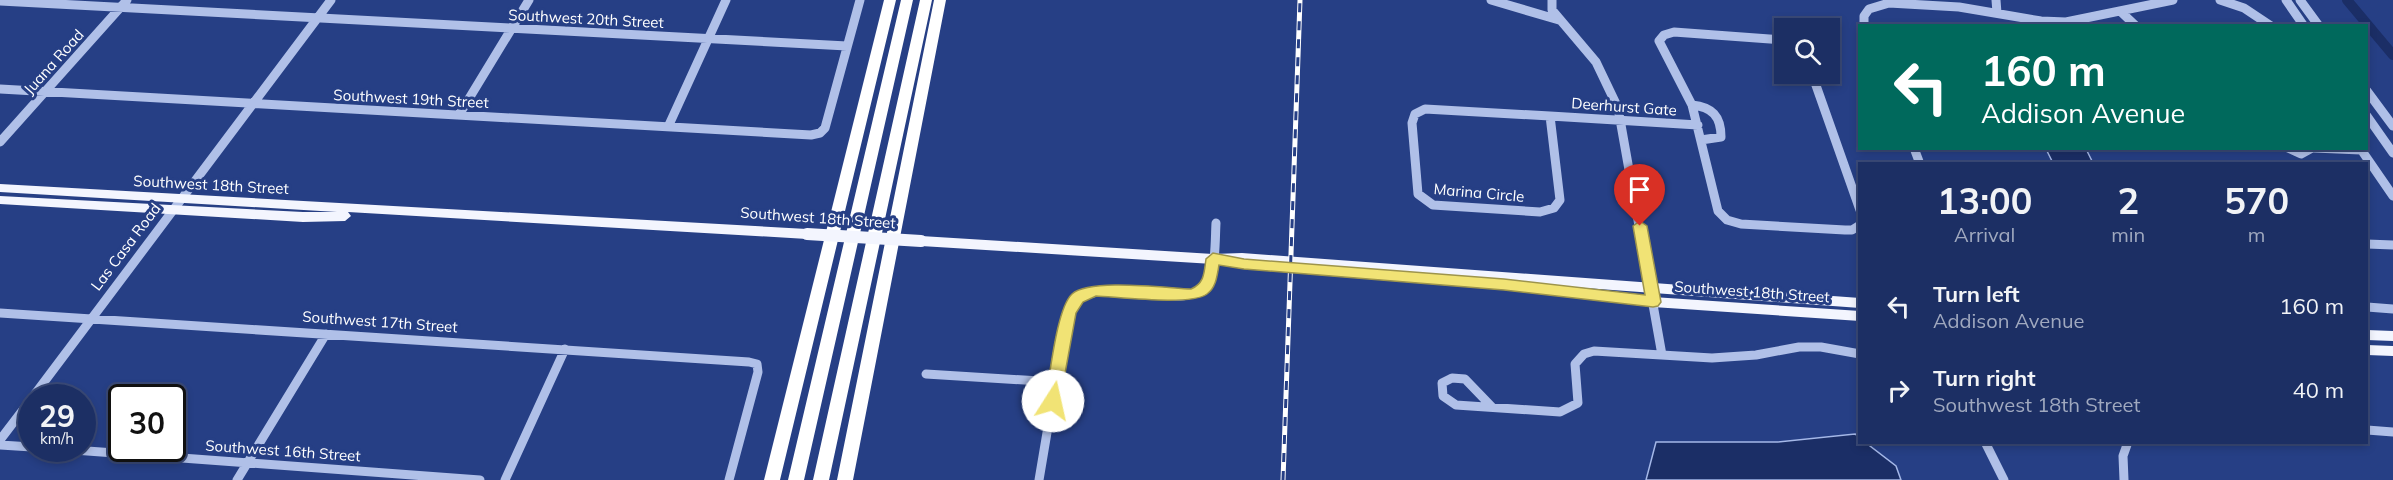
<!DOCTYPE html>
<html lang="en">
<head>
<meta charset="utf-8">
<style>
	:root { --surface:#1c2f64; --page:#293b6d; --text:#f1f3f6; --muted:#a0a9bf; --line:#3a4a78 }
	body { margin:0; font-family:Mulish,sans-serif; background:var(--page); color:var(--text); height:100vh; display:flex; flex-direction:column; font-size:22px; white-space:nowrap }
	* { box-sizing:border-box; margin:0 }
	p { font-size:20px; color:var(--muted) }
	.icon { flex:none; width:33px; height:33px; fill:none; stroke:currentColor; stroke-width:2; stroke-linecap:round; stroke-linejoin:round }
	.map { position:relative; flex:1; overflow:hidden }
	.side { position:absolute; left:1858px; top:162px; width:510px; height:282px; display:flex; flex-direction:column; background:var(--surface); border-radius:0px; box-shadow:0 3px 9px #0003,0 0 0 2px var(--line) }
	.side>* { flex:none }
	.hud { position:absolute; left:1858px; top:24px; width:510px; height:126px; border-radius:0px; box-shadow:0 3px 9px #0003,0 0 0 2px var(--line); background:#00695c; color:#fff; overflow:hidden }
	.fabs { position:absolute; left:1774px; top:18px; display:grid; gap:12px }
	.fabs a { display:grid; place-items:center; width:66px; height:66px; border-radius:0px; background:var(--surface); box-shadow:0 3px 9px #0003,0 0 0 2px var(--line); font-size:30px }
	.speed { position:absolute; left:18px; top:384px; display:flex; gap:12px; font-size:30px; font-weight:700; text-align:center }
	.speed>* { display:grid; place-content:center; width:78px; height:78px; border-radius:50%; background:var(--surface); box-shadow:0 3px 9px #0003,0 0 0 2px var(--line); line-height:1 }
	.speed small { font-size:15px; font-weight:400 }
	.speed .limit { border:3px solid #111; border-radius:9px; background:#fff; color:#111 }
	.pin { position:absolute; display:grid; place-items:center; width:51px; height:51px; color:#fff; margin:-62px -26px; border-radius:50% 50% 50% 0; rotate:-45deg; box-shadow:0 0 6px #0007 }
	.pin .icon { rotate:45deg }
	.me { position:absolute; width:66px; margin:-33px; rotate:10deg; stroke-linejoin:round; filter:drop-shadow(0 0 4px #0008) }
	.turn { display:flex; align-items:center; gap:21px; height:126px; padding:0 24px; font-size:27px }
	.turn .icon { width:78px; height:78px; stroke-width:2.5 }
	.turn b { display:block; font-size:42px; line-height:51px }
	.eta { display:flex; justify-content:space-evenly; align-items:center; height:102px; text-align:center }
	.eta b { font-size:36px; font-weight:700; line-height:42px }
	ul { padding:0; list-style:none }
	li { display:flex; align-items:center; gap:18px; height:84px; padding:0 24px }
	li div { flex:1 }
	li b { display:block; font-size:22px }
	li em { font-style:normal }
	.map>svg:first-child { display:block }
</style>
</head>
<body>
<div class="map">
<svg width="2393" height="480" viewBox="0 0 2393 480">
	<rect width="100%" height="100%" fill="#263f85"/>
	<path fill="#1b2e66" stroke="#a5b8e8" stroke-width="1.5" d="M2046,149H2086L2093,163H2053Z
		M1855,434L1860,437V442L1866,443L1896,466L1901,480H1646L1656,442H1778Z"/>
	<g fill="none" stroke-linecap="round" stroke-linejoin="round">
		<path stroke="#1b2e66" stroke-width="10" d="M2347,0L2393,55"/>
		<path stroke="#b0c0e8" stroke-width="9" d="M1491,0L1559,20
			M1552,0V10L1596,62L1618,108L1662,355
			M1996,0L1997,13
			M2220,0L2244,8L2271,26
			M2286,0L2304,26
			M2300,0L2319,26
			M0,1L847,46
			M2120,11L2136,26
			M1864,26V16L1869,9L1889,3L1959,7L2041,21L2066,22L2173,0
			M1785,40L1674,32L1664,35L1659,41L1692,105L1718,211L1727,220L1741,224L1845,230H1852L1860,225
			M1812,74L1860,210
			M0,89L811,135L820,133L825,128L860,0
			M2367,91L2393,126
			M1692,105C1712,107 1721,116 1721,137L1701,140
			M1425,109L1550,116L1560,200L1554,208L1540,212L1433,205L1418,194L1412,123L1415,114Z
			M459,115L529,0
			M1550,116L1698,125
			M2367,116L2393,153
			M668,127L726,0
			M0,142L127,0
			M1914,148L1920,164
			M2288,148L2301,154L2312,148
			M2314,148L2361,150
			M2360,148L2393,196
			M2367,244L2393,245
			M2367,307L2393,309
			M0,313L749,362L757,364L758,372L729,480
			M926,374L1056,382
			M32,398L331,0
			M1492,407L1465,379L1452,378L1442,383L1443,396L1456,405L1560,412L1578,403L1575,364L1584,354L1594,351L1712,358L1756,355L1799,347H1821L1860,354
			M2367,430L2393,432
			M0,440L32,398
			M1985,442L2004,480
			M0,445L32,447
			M47,448L480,480
			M237,480L326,334
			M505,480L565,349
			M1039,480L1066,320C1070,314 1073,305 1078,300C1112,273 1192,319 1209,279C1216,262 1215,241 1216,223
			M2124,480L2123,456L2128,442"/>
		<path fill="#f3f5fe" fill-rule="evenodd" d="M0,184L807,229L811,231L813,234L811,237L807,239L348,212L351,216L345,221L303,222L0,204V196L303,212H337L0,192Z
			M921,236L1213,254L1242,253L1860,298V308L1558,286L1653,297L1860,311V321L1653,307L1542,294L1538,293L1536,289L1540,285L1242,263L1213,264L921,246L917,244L915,241L917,238Z
			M2367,330L2393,331V341L2367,340Z
			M2367,345L2393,346V356L2367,355Z"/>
		<path fill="#fff" fill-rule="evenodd" d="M884,0H896L780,480H764Z
			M901,0H913L804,480H788Z
			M920,0H932L829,480H813Z
			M934,0H946L853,480H837Z"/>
		<defs>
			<path id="rail" d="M1283,480L1300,0"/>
		</defs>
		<use href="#rail" stroke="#fff" stroke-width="5"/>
		<use href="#rail" stroke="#263f85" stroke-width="3" stroke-dasharray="9" stroke-linecap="butt"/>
		<path stroke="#f3f5fe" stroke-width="12" d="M807,234L921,241"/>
	</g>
	<path fill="#f1e375" stroke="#9d944c" stroke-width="1.5" d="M1640,221L1647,226L1661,302L1658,306L1653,307L1504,290L1244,269L1219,265C1217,276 1216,288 1207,294C1191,306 1119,297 1096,296L1083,302L1076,313L1060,401L1058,406L1053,408L1048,406L1045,401C1050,378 1056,309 1072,294C1090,278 1166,288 1191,289C1205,283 1204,272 1206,259L1213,253L1244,259L1504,279L1645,295L1633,226Z"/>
	<g text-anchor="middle" stroke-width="6" stroke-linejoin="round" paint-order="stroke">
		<g font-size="15" fill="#fff" stroke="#263f85">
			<text transform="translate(586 19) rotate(3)" y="5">Southwest 20th Street</text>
			<text transform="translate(54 62) rotate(-48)" y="5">Juana Road</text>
			<text transform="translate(411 99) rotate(3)" y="5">Southwest 19th Street</text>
			<text transform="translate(1624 107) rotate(4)" y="5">Deerhurst Gate</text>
			<text transform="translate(211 185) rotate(3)" y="5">Southwest 18th Street</text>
			<text transform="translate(1479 193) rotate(5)" y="5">Marina Circle</text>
			<text transform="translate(818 218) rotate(4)" y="5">Southwest 18th Street</text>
			<text transform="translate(126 247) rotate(-53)" y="5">Las Casa Road</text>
			<text transform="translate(1752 292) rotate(4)" y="5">Southwest 18th Street</text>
			<text transform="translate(380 322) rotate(4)" y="5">Southwest 17th Street</text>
			<text transform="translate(283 451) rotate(4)" y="5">Southwest 16th Street</text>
		</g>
	</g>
</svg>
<div class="fabs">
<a><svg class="icon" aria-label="search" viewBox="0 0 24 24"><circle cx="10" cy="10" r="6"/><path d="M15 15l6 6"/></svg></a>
</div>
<div class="speed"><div>29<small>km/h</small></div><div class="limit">30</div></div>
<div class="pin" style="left:1640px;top:226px;background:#d93025"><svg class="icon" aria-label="arrive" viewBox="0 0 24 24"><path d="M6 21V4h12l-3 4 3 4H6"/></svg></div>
<svg class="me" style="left:1053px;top:401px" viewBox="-20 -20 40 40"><circle r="19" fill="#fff"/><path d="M0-13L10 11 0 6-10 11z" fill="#f1e375"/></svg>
<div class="hud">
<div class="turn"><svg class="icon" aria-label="left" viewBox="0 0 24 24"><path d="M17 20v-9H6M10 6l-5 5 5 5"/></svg><div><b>160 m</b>Addison Avenue</div></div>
</div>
<section class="side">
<div class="eta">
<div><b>13:00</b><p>Arrival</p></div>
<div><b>2</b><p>min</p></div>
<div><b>570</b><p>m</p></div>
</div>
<ul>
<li><svg class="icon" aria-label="left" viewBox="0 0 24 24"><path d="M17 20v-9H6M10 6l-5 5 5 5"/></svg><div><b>Turn left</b><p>Addison Avenue</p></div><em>160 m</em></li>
<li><svg class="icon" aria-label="right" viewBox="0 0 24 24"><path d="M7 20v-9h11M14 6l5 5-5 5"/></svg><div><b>Turn right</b><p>Southwest 18th Street</p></div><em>40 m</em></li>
</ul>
</section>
</div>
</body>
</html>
